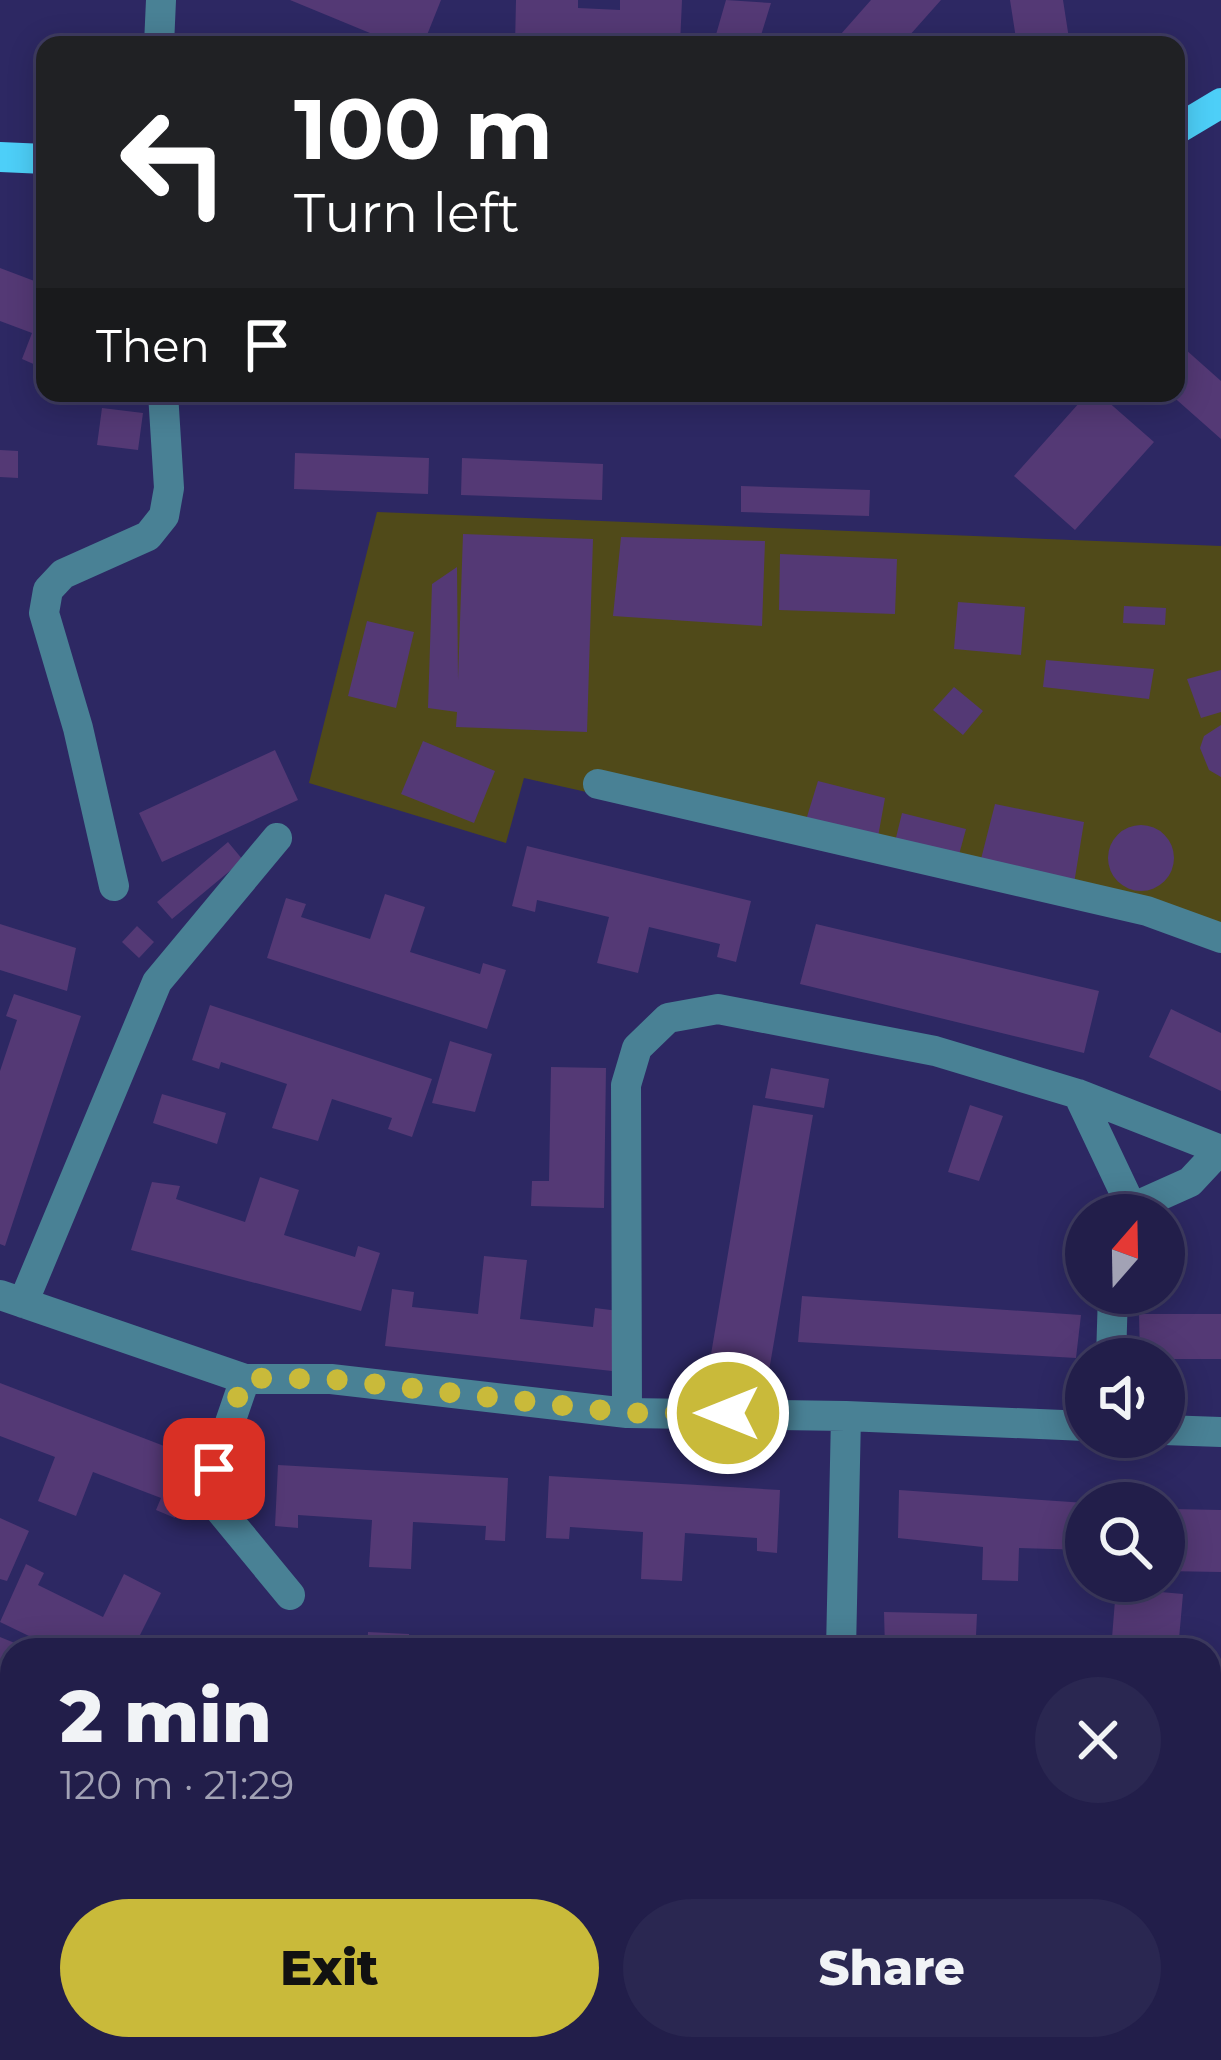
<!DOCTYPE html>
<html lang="en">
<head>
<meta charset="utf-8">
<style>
	:root { --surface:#221e4a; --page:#2a2751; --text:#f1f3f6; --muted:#a2a2b5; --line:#3f3c62; --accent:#c9ba3a }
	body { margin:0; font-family:Montserrat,sans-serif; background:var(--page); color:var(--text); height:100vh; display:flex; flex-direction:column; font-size:45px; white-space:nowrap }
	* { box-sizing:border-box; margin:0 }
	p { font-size:39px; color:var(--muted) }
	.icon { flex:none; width:66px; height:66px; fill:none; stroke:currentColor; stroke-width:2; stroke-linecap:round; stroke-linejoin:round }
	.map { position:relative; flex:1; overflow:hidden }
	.side { position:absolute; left:0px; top:1638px; width:1221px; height:423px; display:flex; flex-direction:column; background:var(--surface); border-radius:36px 36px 0 0; box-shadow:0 6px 30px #0003,0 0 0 3px var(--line) }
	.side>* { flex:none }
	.hud { position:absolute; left:36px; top:36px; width:1149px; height:366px; border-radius:24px; box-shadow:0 6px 30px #0003,0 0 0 3px var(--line); background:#202124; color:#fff; overflow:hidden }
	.needle { width:78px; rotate:20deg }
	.fabs { position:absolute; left:1065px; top:1194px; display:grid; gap:24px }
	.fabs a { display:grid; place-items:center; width:120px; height:120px; border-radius:50%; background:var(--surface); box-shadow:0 6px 30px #0003,0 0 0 3px var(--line); font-size:60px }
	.pin { position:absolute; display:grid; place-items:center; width:102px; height:102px; color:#fff; margin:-51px; border-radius:24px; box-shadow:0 6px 18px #0006 }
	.me { position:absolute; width:132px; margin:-66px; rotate:270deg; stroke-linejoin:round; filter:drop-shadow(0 0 9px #0008) }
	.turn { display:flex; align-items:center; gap:42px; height:252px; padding:0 60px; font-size:54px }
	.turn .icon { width:156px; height:156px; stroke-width:2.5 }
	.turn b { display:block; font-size:84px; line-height:102px }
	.then { display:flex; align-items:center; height:114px; padding:0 60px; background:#0003; gap:24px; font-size:45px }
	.round { display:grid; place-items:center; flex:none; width:126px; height:126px; border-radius:63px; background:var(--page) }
	.overview { display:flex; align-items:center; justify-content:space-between; height:204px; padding:0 60px }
	h1 { font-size:72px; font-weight:800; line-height:90px }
	.button { display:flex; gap:24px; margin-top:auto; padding:24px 60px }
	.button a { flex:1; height:138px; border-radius:72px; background:var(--accent); color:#111; font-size:48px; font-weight:800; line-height:138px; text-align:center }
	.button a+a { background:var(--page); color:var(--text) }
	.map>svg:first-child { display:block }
</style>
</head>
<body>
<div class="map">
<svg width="1221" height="2060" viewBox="0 0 1221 2060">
	<rect width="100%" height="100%" fill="#2d2863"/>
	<path fill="#504a19" d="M377,512L1221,546V946L1158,920L524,778L506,843L309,783Z"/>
	<path fill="#543975" d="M290,0H441L423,45H399Z
		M516,0H578V8L620,10V0H682L680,45H515Z
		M726,0L771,3L758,45H713Z
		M871,0H941L901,45H853L841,34Z
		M1010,0H1063L1070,45H1017Z
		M0,268L45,285V369L22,359L32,333L0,321Z
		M1176,341L1221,381V439L1169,393H1176Z
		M1088,393H1098L1154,442L1075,530L1014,476Z
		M102,408L143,413L138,450L97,445Z
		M0,450L18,451V478L0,477Z
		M295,453L429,458L428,494L294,489Z
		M462,458L603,464L602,500L461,495Z
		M741,486L870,490L869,516L741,512Z
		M463,534L593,539L587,732L456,727L457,712L428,708L432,584L457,567L458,680Z
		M621,537L765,541L762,626L613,616Z
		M780,554L897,559L895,614L779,610Z
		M958,602L1025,607L1021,655L954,649Z
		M1124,606L1166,608L1165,625L1123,623Z
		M367,621L414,632L396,708L348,696Z
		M1046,660L1154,669L1149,699L1043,687Z
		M1221,670V712L1201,718L1187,679Z
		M954,687L983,711L963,735L933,710Z
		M1221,725V777L1209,770L1200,748L1204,736Z
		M423,741L495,771L474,823L401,794Z
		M275,750L298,800L162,862L139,813Z
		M818,781L885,798L876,848L802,833Z
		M995,804L1084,822L1073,890L980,863Z
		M902,813L966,829L957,862L894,846Z
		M1108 858a33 33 0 1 1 66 0a33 33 0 1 1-66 0Z
		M228,842L243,860L172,919L157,902Z
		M527,846L751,901L736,962L717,957L720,944L649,927L638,973L597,963L609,917L537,900L535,912L512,906Z
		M385,894L425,907L410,952L480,974L483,963L506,970L487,1029L267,958L286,898L306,904L301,917L370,939Z
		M0,924L76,948L67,991L0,970Z
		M816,924L1099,991L1084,1053L800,984Z
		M137,926L154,942L139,958L122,942Z
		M14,994L81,1016L5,1246L0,1244V1071L17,1020L6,1016Z
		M210,1005L432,1079L412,1137L388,1129L392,1118L332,1099L318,1141L272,1128L287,1084L221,1062L219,1069L192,1060Z
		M1171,1009L1221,1033V1091L1149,1057Z
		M450,1041L492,1054L475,1112L432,1103Z
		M551,1067L606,1068L604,1208L531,1206L532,1181H549Z
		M771,1068L829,1079L824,1108L765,1098Z
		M162,1094L226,1113L217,1144L153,1123Z
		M753,1105L813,1115L765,1394L706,1384Z
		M970,1105L1003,1116L979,1181L948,1172Z
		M260,1177L299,1190L284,1235L355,1257L358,1246L380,1253L361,1311L131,1250L152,1182L180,1186L176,1199L245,1222Z
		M484,1256L527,1260L520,1319L593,1327L595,1308L619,1311L612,1371L385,1346L392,1289L414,1292L412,1307L478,1314Z
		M802,1296L1081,1315L1076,1358L798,1342Z
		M1139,1314H1221V1359H1140Z
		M0,1383L198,1459L175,1518L156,1510L161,1498L93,1472L76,1516L38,1501L55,1457L0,1436Z
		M278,1465L508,1478L505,1541L485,1540L486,1526L413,1522L411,1569L369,1567L372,1520L298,1515V1528L275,1526Z
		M549,1476L780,1490L777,1553L757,1551V1538L685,1533L682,1581L641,1579L643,1532L570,1527L569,1539L546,1538Z
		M899,1490L1086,1503V1550L1019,1548L1018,1581L982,1580L983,1547L898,1538Z
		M1171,1509L1221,1510V1572L1164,1571Z
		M0,1518L29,1531L7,1581L0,1579Z
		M26,1564L44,1573L38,1585L103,1617L124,1574L161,1593L140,1635L171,1650H58L0,1622Z
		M1116,1588L1183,1594L1178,1650H1111Z
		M884,1612L977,1614L976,1636L916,1635L915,1650H885Z
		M368,1632L409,1634V1650H367Z
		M0,1637L32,1650H12V1663L0,1676Z
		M0,1833L12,1845V1880L0,1889Z
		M0,1972L12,1976L1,2028H0Z
		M583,2049H653V2060H583Z
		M732,2049H780V2060H732Z
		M896,2049H979V2054L896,2053Z
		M1005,2049H1077V2060H1005Z"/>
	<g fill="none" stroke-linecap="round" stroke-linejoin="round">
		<path stroke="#498195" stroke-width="30" d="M159,45L161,0
			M598,784L1147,911L1221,938
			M114,886L78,728L44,613L48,590L63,574L148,536L164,516L169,488L163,393
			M1078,1094L1132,1208L1130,1215
			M1132,1208L1190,1182L1220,1150
			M0,1295L245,1379H331L627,1413L846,1416L1086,1426
			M23,1303L157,982L277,838
			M1111,1359L1113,1293
			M245,1379L214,1469L220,1510L290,1595
			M627,1413L626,1085L637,1048L668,1018L718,1009L935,1051L1078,1094L1221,1150
			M1164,1430L1221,1432
			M841,1650L846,1416
			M1209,1963L1221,1964
			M410,2049V2060
			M104,2060L105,2049
			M527,2060V2049
			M834,2060V2049
			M1128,2060V2049"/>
		<path stroke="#4dcff8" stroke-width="30" d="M1176,130L1221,103
			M0,157L45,159"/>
	</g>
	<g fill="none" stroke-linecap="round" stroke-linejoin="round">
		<path stroke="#c9ba3a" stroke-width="21" stroke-dasharray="0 37.8" d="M214,1469L244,1378L331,1379L627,1413H728"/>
	</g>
</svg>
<div class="fabs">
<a><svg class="needle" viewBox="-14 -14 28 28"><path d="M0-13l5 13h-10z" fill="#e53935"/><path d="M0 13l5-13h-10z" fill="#a2a2b5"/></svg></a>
<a><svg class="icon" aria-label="sound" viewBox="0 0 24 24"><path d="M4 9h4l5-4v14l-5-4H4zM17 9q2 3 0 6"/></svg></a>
<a><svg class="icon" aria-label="search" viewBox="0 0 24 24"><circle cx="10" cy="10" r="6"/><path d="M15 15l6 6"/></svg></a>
</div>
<div class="pin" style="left:214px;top:1469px;background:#d93025"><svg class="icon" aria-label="arrive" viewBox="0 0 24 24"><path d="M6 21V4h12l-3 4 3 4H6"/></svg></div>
<svg class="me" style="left:728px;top:1413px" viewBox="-20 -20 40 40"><circle r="17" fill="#c9ba3a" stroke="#fff" stroke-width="3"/><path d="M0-11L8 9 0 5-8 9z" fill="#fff"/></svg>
<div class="hud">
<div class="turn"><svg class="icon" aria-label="left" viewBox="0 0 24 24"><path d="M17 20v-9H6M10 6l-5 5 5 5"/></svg><div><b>100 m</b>Turn left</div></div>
<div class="then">Then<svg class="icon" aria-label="arrive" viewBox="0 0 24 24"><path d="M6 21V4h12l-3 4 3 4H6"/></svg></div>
</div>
<section class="side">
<div class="overview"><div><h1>2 min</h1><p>120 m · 21:29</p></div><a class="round"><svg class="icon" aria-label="close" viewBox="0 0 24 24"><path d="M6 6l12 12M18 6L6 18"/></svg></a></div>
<div class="button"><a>Exit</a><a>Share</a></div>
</section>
</div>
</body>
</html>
